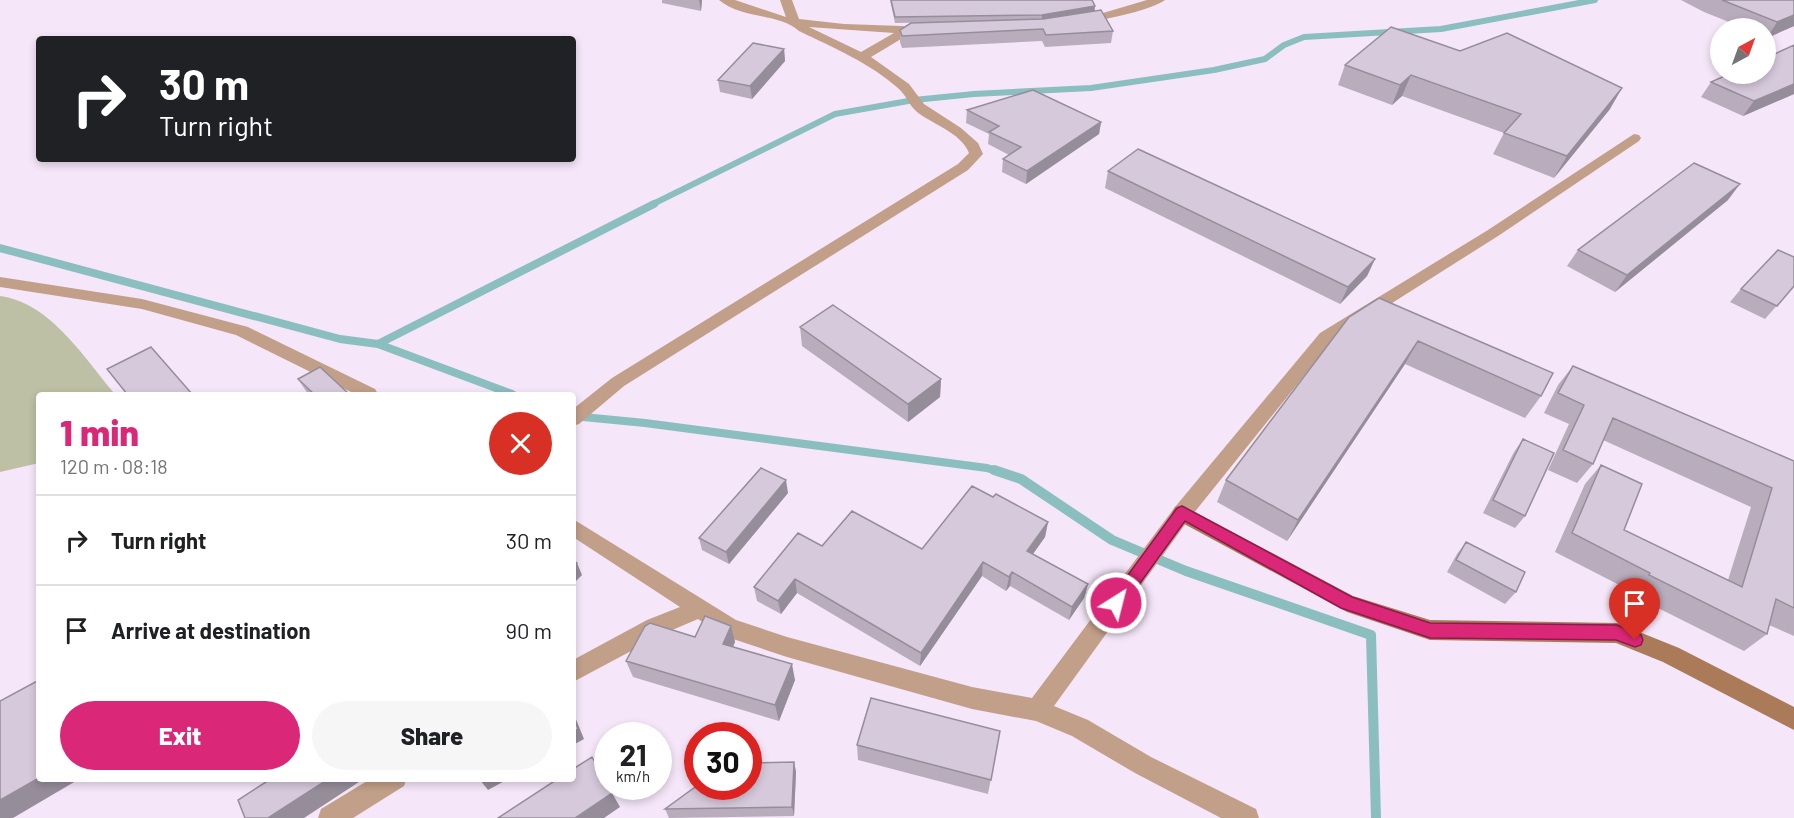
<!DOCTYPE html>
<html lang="en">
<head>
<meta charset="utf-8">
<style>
	:root { --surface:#fff; --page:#f6f6f6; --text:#202124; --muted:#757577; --line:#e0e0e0; --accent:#db2777 }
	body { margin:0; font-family:Barlow,sans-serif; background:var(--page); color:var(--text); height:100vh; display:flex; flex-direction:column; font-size:22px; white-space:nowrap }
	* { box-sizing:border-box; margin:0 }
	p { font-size:20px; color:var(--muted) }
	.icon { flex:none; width:33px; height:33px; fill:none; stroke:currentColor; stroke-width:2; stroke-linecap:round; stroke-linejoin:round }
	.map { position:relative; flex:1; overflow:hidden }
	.sheet { position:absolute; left:36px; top:392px; width:540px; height:390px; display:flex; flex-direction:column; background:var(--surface); border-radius:6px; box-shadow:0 3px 9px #0003 }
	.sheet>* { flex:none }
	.top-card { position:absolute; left:36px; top:36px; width:540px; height:126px; border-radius:6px; box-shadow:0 3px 9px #0003; background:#202124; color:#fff; overflow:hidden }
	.needle { width:39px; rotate:41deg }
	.tools { position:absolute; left:1710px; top:18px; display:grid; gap:12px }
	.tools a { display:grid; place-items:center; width:66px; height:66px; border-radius:50%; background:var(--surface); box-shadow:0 3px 9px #0003; font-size:30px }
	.speed { position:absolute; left:594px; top:722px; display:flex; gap:12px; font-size:30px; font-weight:700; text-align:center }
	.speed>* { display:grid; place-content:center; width:78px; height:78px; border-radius:50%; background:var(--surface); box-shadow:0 3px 9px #0003; line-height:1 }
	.speed small { font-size:15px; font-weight:400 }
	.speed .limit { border:9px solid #d22; background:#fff; color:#111 }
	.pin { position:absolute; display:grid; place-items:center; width:51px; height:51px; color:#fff; margin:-62px -26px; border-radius:50% 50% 50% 0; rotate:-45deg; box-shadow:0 0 6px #0007 }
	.pin .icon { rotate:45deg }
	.me { position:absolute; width:66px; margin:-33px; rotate:36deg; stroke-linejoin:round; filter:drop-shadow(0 0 4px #0008) }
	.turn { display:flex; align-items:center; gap:21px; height:126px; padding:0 24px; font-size:27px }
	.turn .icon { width:78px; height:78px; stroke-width:2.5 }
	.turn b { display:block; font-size:42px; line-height:51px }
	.round { display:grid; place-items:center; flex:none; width:63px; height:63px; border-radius:32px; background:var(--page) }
	.summary { display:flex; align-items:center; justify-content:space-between; height:102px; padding:0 24px }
	h1 { font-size:36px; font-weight:800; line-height:45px; color:var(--accent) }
	.button { display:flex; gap:12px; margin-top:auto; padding:12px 24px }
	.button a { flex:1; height:69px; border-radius:36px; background:var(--accent); color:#fff; font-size:24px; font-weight:800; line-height:69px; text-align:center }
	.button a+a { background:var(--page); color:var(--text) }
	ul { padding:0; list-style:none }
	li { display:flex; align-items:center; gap:18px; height:90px; padding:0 24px; border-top:2px solid var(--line) }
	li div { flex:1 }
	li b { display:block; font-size:22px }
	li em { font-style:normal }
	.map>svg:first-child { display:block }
</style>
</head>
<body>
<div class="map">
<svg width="1794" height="818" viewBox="0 0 1794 818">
	<rect width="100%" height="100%" fill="#f5e6f9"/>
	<path fill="#bdc0a4" d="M0,296C51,303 84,358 115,394H39V463L0,472Z"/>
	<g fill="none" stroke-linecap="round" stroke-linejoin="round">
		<path stroke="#8abebf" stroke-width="6" d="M651,205L835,114L914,100L974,94L1091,88L1214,70L1265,59L1284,45L1304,37L1441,29L1595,0"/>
		<path stroke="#8abebf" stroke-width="8" d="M0,248L340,339L378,344L654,204
			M378,344L512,394
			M573,416L645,423L987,468L999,472"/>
		<path stroke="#8abebf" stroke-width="10" d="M994,470L1021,479L1112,540L1186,571L1371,635L1376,818"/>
		<path fill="#c29f89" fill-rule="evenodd" d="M719,0H735L786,17L780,0H792L799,19L844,24L930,27V31L911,33L871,57L909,84L924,104L961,128L978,143L983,154L968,170L624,386L579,424L573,426V409L612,378L958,164L969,153C961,132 931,124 916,111C909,105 906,95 899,89C870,63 834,48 799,31C779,13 741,19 719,0ZM809,27L894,33L861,52Z
			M1147,0H1165C1154,9 1086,27 1076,19L1078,17L1103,13Z
			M1634,134L1639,135L1641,138L1639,141L1498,236L1332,341L1189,519L1054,706L1088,720L1151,757L1256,809L1259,818H1221L1135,773L1072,736L1036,721L972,709L787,657L721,635L698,619L663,634L573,682V660L647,620L680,607L573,537V519L736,620L787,637L972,687L1032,698L1175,507L1320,333L1488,230Z
			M0,277L142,299L248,327L375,389L378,394H355L236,335L142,309L0,287Z
			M372,778H407L404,786L353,818H318L321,809Z"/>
		<path fill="#ab7a58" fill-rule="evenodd" d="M1182,505L1353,596L1430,620L1617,623L1679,648L1794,707V730L1663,662L1616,643L1430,640L1347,612L1175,519L1172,513L1175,507Z"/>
	</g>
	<path fill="#b9adbd" d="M662,0H702L701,11L662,3Z
		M890,0H1092L1095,6V11L1113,31L1111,43L1045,47L1042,41L902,48L900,42V30L961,22L895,23Z
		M1681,0H1794V26L1767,38L1766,37V28H1744L1704,12Z
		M1391,27L1610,109L1554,178L1493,154L1504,133L1402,96L1392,105L1338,85L1345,65Z
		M784,49L785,61L752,99L720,92L718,80Z
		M1711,82L1794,94L1743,116L1701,97Z
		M967,110L1101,122L1099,134L1026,184L1002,172L1003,159L1009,155L988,144L989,134L966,123Z
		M1108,171L1375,259L1367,276L1340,304L1105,188Z
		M1728,200L1615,292L1567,266L1578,250Z
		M1794,286L1765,319L1730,302L1741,289Z
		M1379,298L1541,396L1525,418L1405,364L1287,541L1217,502L1226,480Z
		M800,327L941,379L940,397L908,422L802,346Z
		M1573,366L1794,461V636L1769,625L1767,634L1744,651L1630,594L1631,591L1555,552L1585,484L1601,465L1624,530L1728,580L1751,507L1603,440L1593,464L1577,483L1548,470L1569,424L1544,413L1558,385Z
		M298,379L349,394H308Z
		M1523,439L1525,516L1515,528L1483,513L1514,452Z
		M788,493L729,564L702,550L699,538Z
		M993,497L1048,522L1045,537L1033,554L1088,584L1084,598L1069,620L1010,586L1006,591L982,576L920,666L797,593L781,614L757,601L754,587L822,546L922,549Z
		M1466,542L1516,592L1505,604L1447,572L1457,554Z
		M731,626L735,642L733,647L795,680L779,721L633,677L626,661L695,637Z
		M1000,731L988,794L858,760L857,745Z
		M794,762L796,772L794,816L669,818L665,809Z"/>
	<path fill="#968d9a" d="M699,0H702L701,11Z
		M1095,6L1094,12L1042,21V15Z
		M1794,15V26L1767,38L1777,22Z
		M784,49L785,61L752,99L750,86Z
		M1411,75L1402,96L1392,105L1400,85Z
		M1794,84V94L1743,116L1754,101Z
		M1622,88L1610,109L1554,178L1567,156Z
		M1101,122L1099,134L1026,184L1027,171Z
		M1740,184L1728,200L1615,292L1627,275Z
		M1375,259L1367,276L1340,304L1348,287Z
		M1418,341L1405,364L1287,541L1298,520Z
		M941,379L940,397L908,422V404Z
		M786,480L788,493L729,564L726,552Z
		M1048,522L1045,537L1025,565L1027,551Z
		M983,562L982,576L920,666L921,653Z
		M577,563L582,575L573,584V567Z
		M1012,572L1010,586L1006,591L1009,577Z
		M795,579L797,593L781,614L778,601Z
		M1088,584L1084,598L1069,620L1072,607Z
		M731,626L735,642L727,660L723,644Z
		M792,664L795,680L779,721L775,705Z
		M573,712L584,739L573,745Z
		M794,762L796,772L794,816L792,807Z
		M39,778H81L13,818H0V800Z
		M330,778H365L304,818H268Z
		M484,778H510L488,790L480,780Z
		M612,793L620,807L604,818H575Z"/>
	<path fill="#d7c9dc" stroke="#968d9a" stroke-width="1.5" d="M891,0H1092L1095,6L1042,15L895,17Z
		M1722,0H1794V15L1777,22Z
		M1101,10L1113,31L1046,35L1043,29L902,36L900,30L911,23L1043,19Z
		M1391,27L1460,51L1507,33L1622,88L1567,156L1504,133L1521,114L1411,75L1400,85L1345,65Z
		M753,43L784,49L750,86L718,80Z
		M1794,45V84L1754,101L1711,82L1729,74H1766V58Z
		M1033,90L1101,122L1027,171L1003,159L1021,147L989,132L999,126L967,110Z
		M1138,149L1375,259L1348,287L1108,171Z
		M1694,163L1740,184L1627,275L1578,250Z
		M1778,250L1794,257V286L1777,306L1741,289Z
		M1379,298L1553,373L1541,396L1418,341L1298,520L1226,480L1349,317Z
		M833,305L941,379L908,404L800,327Z
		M151,347L192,394H127L107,369Z
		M1573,366L1794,461V608L1776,599L1767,634L1649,575L1650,573L1572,533L1601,465L1642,484L1624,530L1742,587L1772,488L1613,418L1593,464L1563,450L1584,405L1558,393Z
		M320,367L349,394H314L298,379Z
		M1523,439L1554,453L1525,516L1493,500Z
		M761,468L786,480L726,552L699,538Z
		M972,486L993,497L996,494L1048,522L1027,551L1088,584L1072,607L1012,572L1009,577L983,562L921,653L795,579L778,601L754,587L798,533L822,546L852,511L922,549Z
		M1466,542L1525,572L1516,592L1456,560Z
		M573,560L577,563L573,567Z
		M705,616L731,626L723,644L792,664L775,705L626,661L645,626L650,623L695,637Z
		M39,680V778L0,800V701Z
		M871,698L1000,731L991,780L857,745Z
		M573,716L578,729L573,732Z
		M592,757L612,793L575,818H498L559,778H573V769Z
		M794,762L792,807L665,809L698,785V786H748V763Z
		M272,778H330L268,818H245L238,800Z"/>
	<path fill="#db2777" stroke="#8e194d" stroke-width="1.5" d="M1182,506L1352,597L1430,623L1617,625L1641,635L1643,640L1641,645L1635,647L1616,640L1430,638L1341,608L1185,521L1122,608L1116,610L1111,608L1108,603L1111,598L1177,508Z"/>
</svg>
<div class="tools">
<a><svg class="needle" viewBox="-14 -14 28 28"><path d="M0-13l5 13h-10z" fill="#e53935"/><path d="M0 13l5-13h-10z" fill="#757577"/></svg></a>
</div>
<div class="speed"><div>21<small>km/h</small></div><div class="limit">30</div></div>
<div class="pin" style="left:1635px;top:640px;background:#d93025"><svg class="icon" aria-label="arrive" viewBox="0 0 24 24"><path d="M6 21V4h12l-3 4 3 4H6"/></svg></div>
<svg class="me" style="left:1116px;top:603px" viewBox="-20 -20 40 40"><circle r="17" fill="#db2777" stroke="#fff" stroke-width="3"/><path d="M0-11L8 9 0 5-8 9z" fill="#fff"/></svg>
<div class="top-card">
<div class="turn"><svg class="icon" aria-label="right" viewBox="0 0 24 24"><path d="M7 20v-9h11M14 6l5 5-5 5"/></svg><div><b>30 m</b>Turn right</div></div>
</div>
<section class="sheet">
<div class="summary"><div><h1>1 min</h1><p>120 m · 08:18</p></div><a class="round" style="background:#d93025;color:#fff"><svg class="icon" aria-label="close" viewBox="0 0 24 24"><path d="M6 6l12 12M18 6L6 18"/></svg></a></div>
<ul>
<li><svg class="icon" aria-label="right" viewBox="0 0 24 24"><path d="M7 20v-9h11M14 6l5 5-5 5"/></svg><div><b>Turn right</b></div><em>30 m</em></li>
<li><svg class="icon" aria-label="arrive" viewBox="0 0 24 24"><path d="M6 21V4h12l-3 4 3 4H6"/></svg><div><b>Arrive at destination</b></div><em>90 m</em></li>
</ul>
<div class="button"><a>Exit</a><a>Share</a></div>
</section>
</div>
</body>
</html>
